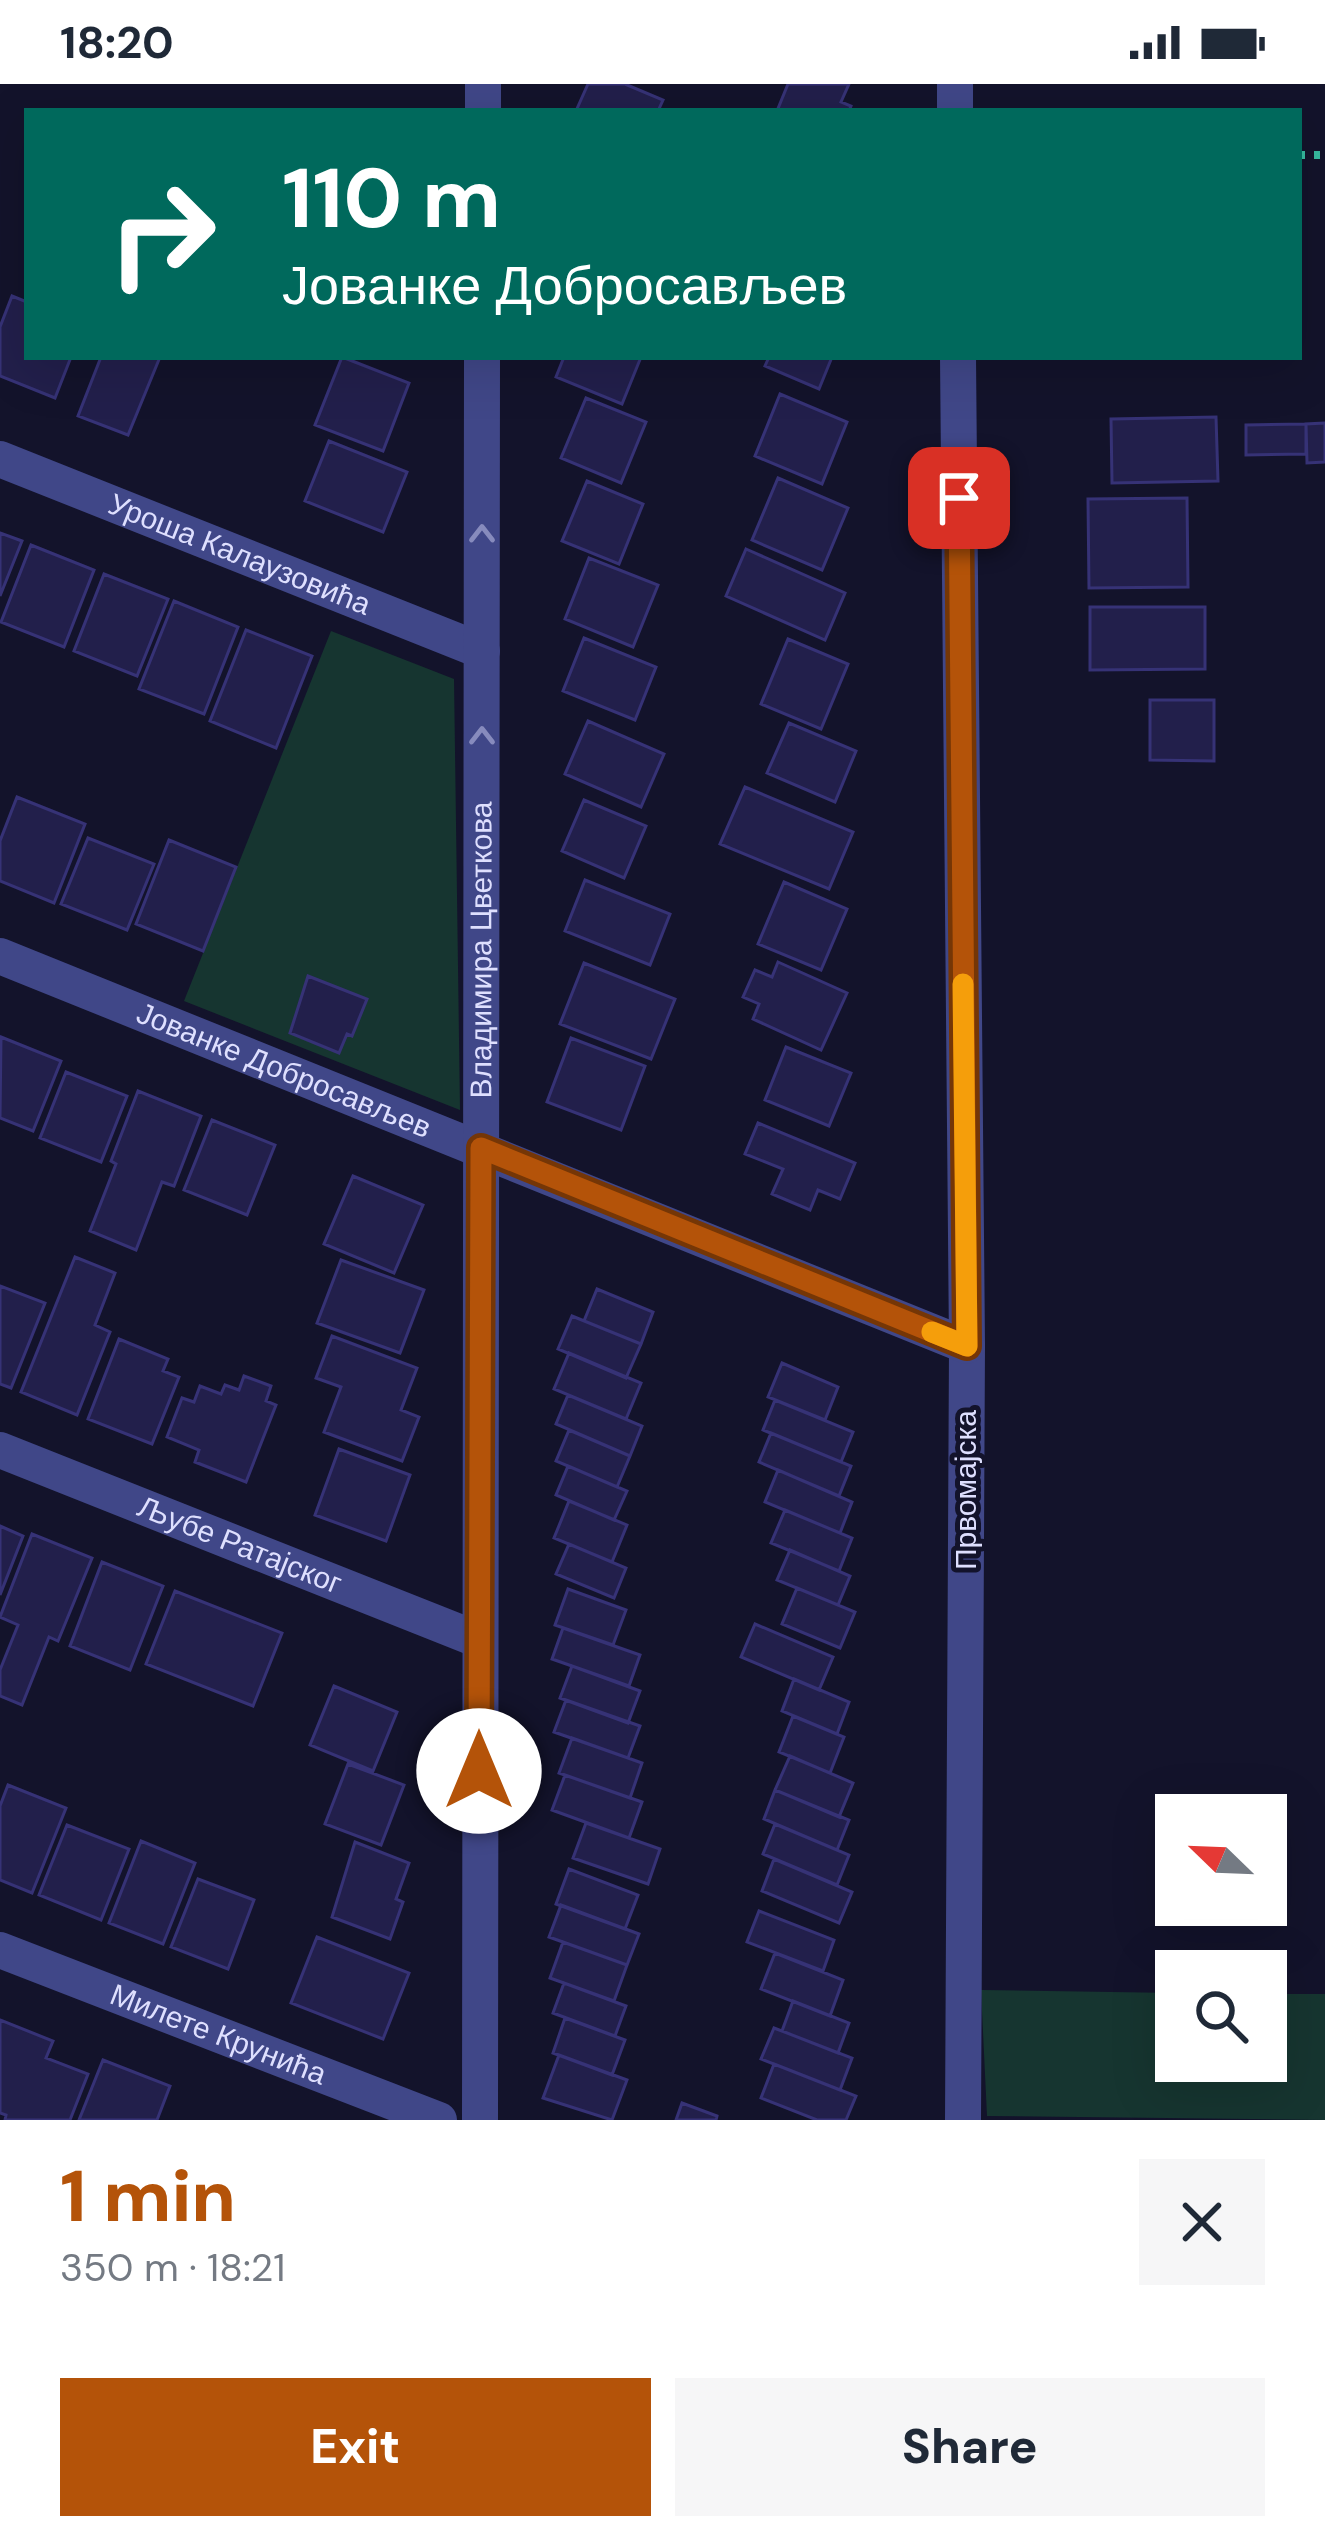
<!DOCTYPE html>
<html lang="en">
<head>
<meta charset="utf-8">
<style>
	:root { --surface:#fff; --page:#f6f6f7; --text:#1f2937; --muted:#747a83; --accent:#b45309 }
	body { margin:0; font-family:"DM Sans",sans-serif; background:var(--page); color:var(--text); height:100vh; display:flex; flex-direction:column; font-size:45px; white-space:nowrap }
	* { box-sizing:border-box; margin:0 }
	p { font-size:39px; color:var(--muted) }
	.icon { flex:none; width:66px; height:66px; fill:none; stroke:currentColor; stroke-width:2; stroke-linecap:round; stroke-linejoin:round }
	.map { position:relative; height:2036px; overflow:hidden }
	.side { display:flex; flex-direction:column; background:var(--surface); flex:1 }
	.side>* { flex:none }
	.hud { position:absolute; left:24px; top:24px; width:1278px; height:252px; border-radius:0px; box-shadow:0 12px 48px #0002; background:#00695c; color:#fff; overflow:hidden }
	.needle { width:78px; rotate:293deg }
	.controls { position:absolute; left:1155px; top:1710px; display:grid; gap:24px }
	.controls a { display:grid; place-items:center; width:132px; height:132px; border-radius:0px; background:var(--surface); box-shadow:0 12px 48px #0002; font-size:60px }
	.pin { position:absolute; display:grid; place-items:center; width:102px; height:102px; color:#fff; margin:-51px; border-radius:24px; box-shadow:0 6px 18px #0006 }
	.me { position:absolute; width:132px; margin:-66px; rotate:0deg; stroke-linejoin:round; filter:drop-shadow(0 0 9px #0008) }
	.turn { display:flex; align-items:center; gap:42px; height:252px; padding:0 60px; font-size:54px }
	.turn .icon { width:156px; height:156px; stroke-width:2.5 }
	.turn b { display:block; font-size:84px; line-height:102px }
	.round { display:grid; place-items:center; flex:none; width:126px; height:126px; border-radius:0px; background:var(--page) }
	.headline { display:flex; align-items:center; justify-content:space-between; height:204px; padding:0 60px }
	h1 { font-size:72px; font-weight:800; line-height:90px; color:var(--accent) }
	.button { display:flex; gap:24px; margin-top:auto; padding:24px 60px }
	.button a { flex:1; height:138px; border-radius:0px; background:var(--accent); color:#fff; font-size:48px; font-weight:800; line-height:138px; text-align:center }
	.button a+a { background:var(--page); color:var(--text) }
	.status { display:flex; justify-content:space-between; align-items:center; height:84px; padding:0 60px; background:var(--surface); direction:ltr }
	.status svg { height:33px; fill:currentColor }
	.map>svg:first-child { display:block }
</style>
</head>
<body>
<div class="status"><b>18:20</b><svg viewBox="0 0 49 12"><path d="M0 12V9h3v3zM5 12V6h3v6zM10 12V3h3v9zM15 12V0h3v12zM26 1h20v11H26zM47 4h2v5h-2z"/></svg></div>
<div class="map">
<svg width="1325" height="2036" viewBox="0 0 1325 2036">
	<rect width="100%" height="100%" fill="#13132b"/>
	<path fill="#163530" d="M331,547L454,595L460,1026L184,917Z
		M981,1906L1176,1909V1977H1266V1910H1325V2036L987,2032Z"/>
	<path fill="#221f4b" stroke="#363276" stroke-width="3" d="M588,0H625L663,16L658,27H576Z
		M788,0H849L841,18L851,22L849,27H777Z
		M12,212L27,218V273H71L55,314L0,292V243Z
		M101,273H160L128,351L78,332Z
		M342,273L409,299L383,367L315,341Z
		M564,273H641L622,320L556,293Z
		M769,273H832L819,305L765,282Z
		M780,310L847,338L822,400L755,372Z
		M586,314L646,338L621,399L561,374Z
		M1216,333L1218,397L1112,399L1111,335Z
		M1325,339V378L1307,379L1306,340Z
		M1306,340V370L1246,371V341Z
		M329,357L407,388L383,448L305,417Z
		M778,394L848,424L822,486L752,456Z
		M587,397L643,420L619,480L562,457Z
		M1187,414L1188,503L1089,504L1088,415Z
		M0,449L22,457L0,512Z
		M31,461L94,486L64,563L1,538Z
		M746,465L845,509L825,556L726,512Z
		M589,474L658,501L633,563L565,535Z
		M104,490L168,515L137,592L74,567Z
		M174,517L238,543L204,630L139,605Z
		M1090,523H1205V585L1090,586Z
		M246,546L312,572L276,664L210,637Z
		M584,554L656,583L635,636L563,607Z
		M788,555L848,580L821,645L761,620Z
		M1150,616H1214V677L1150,676Z
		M588,637L664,670L641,723L565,690Z
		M789,639L856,667L835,718L767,689Z
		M745,703L853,748L829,805L720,760Z
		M17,713L85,740L54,819L0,797V757Z
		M584,716L646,742L624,794L562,767Z
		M88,754L154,780L127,846L61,820Z
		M169,756L236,783L203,867L136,840Z
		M585,796L670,830L650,881L565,847Z
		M784,798L847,825L821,886L758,860Z
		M778,878L847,909L821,966L753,935L759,920L743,913L755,886L772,893Z
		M584,879L675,915L651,975L560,940Z
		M308,892L367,915L352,952L347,950L339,969L290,949Z
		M1,953L61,977L33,1047L0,1034Z
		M571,954L645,982L621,1046L547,1018Z
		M786,963L851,989L829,1042L765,1016Z
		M66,988L127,1012L101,1078L40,1054Z
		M138,1007L201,1032L174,1102L162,1098L136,1166L90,1147L116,1080L111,1077Z
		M212,1036L275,1061L247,1131L184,1106Z
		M758,1039L855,1079L840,1115L818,1106L810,1126L772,1110L783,1085L745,1070Z
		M353,1092L423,1121L394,1189L324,1160Z
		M75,1173L115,1189L95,1241L110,1248L77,1331L21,1308Z
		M341,1176L424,1206L400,1269L317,1239Z
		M0,1202L45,1219L11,1304L0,1300Z
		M597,1205L653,1228L641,1260L584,1237Z
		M572,1232L641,1260L626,1294L558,1265Z
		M332,1252L417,1284L401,1326L419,1333L402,1377L324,1348L341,1303L316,1294Z
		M119,1255L168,1275L163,1287L179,1293L152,1360L88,1335Z
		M569,1269L641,1299L626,1335L554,1305Z
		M782,1279L838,1303L825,1336L768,1313Z
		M244,1292L271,1302L266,1317L276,1321L246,1398L195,1378L199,1366L167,1353L182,1314L194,1318L200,1302L221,1310L225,1301L239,1306Z
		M568,1311L642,1342L630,1372L556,1340Z
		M775,1316L853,1348L841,1378L763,1346Z
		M569,1346L630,1372L617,1403L556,1377Z
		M771,1349L851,1382L839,1412L759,1378Z
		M339,1365L410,1391L386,1457L315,1431Z
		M568,1382L627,1407L614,1436L556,1411Z
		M778,1386L852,1418L840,1449L765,1418Z
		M569,1417L627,1441L612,1478L554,1454Z
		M785,1426L852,1454L839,1487L771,1459Z
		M0,1442L23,1452L0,1511Z
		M32,1450L92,1474L58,1557L49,1553L22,1621L0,1612V1586L18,1541L0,1533Z
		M569,1460L626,1484L614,1514L556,1490Z
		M790,1466L850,1492L838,1521L777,1496Z
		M102,1478L163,1502L130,1586L70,1562Z
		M797,1504L855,1528L840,1564L782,1540Z
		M568,1505L626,1526L613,1561L555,1541Z
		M175,1507L282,1549L253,1622L146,1580Z
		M755,1540L833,1573L819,1606L741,1573Z
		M563,1544L640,1571L629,1602L552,1575Z
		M572,1582L640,1607L628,1639L560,1614Z
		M794,1595L849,1618L837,1650L782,1627Z
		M334,1602L397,1628L373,1687L310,1661Z
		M566,1616L640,1642L628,1674L554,1648Z
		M793,1632L844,1653L830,1689L779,1668Z
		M572,1654L642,1679L630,1714L559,1689Z
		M790,1672L853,1699L839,1733L775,1706Z
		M348,1680L404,1701L381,1761L325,1740Z
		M565,1691L642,1718L629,1754L552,1726Z
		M8,1701L66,1724L32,1809L0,1796V1722Z
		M775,1706L849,1736L837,1766L764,1735Z
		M586,1739L660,1765L648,1800L573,1774Z
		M775,1740L849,1771L837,1801L763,1770Z
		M67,1741L129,1765L101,1836L39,1811Z
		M141,1757L195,1779L163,1860L109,1839Z
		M355,1758L409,1779L396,1815L403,1818L390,1855L332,1833Z
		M774,1775L852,1808L839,1839L762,1807Z
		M569,1785L638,1811L625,1845L556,1820Z
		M198,1795L254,1816L228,1885L171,1863Z
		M561,1821L639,1850L627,1881L549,1853Z
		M759,1827L834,1856L823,1887L747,1858Z
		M317,1853L409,1889L383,1955L291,1919Z
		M563,1858L627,1881L614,1917L550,1894Z
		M775,1869L843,1896L830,1932L761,1905Z
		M564,1899L626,1922L615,1952L553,1929Z
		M793,1917L849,1939L838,1969L782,1947Z
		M565,1934L625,1956L612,1991L553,1969Z
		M0,1936L53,1957L46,1974L88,1990L70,2036H5L6,2031L0,2029Z
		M774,1944L852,1974L840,2006L761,1975Z
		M559,1971L627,1996L612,2036L543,2014Z
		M103,1976L170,2002L157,2036H79Z
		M774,1980L856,2012L846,2036H817L761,2014Z
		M682,2019L717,2032L716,2036H676Z"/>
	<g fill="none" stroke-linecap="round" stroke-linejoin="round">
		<path stroke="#37b99f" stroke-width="8" stroke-dasharray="6 9" stroke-linecap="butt" d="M1299,71H1325"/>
		<g stroke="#404788" stroke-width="36">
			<path d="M955,0V27"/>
			<path d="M483,27V0"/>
			<path d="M958,273L967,1262L963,2036"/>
			<path id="s1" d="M0,375L482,567"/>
			<path id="s2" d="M0,872L967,1262"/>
			<path id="s3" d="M0,1366L479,1556"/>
			<path id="s4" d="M0,1866L439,2036"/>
			<path id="s5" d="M480,2036L482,273"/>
		</g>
	</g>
	<defs><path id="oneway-chevron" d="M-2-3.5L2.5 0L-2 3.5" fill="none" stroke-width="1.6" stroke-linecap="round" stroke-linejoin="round" transform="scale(3)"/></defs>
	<g stroke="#878bbd">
		<use href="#oneway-chevron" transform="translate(482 450) rotate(-90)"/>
		<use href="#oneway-chevron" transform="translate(482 652) rotate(-90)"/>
	</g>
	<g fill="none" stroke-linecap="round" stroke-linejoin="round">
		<defs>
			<path id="route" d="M479,1687L481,1064L967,1262L959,414"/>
		</defs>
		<use href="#route" stroke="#753606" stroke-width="30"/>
		<use href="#route" stroke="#b45309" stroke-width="21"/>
		<path stroke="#f59e0b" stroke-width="21" d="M932,1248L967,1262L963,900"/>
	</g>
	<g text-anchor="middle" stroke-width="10" stroke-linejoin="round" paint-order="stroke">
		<g font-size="30" fill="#dedffe" stroke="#13132b">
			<text dy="10" stroke="none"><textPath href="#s1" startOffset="258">Уроша Калаузовића</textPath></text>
			<text dy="10" stroke="none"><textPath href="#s5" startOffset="1170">Владимира Цветкова</textPath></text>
			<text dy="10" stroke="none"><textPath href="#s2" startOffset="306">Јованке Добросављев</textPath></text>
			<text transform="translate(966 1406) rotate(-90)" y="10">Првомајска</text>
			<text dy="10" stroke="none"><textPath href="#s3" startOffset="258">Љубе Ратајског</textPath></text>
			<text dy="10" stroke="none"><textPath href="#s4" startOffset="234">Милете Крунића</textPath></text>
		</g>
	</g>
</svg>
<div class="controls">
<a><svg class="needle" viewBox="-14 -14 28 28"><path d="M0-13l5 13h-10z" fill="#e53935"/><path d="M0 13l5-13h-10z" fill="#747a83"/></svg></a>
<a><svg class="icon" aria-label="search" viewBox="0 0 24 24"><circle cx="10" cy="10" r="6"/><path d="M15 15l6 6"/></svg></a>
</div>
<div class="pin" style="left:959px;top:414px;background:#d93025"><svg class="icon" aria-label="arrive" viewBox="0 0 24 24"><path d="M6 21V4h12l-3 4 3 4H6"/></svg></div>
<svg class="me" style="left:479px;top:1687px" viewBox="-20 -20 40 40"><circle r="19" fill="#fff"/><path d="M0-13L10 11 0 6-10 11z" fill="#b45309"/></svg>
<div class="hud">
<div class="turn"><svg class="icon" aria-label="right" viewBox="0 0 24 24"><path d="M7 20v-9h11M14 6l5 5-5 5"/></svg><div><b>110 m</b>Јованке Добросављев</div></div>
</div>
</div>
<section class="side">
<div class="headline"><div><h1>1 min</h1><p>350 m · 18:21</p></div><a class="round"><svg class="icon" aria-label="close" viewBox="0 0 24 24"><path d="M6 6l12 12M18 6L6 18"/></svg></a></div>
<div class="button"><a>Exit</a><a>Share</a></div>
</section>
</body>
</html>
